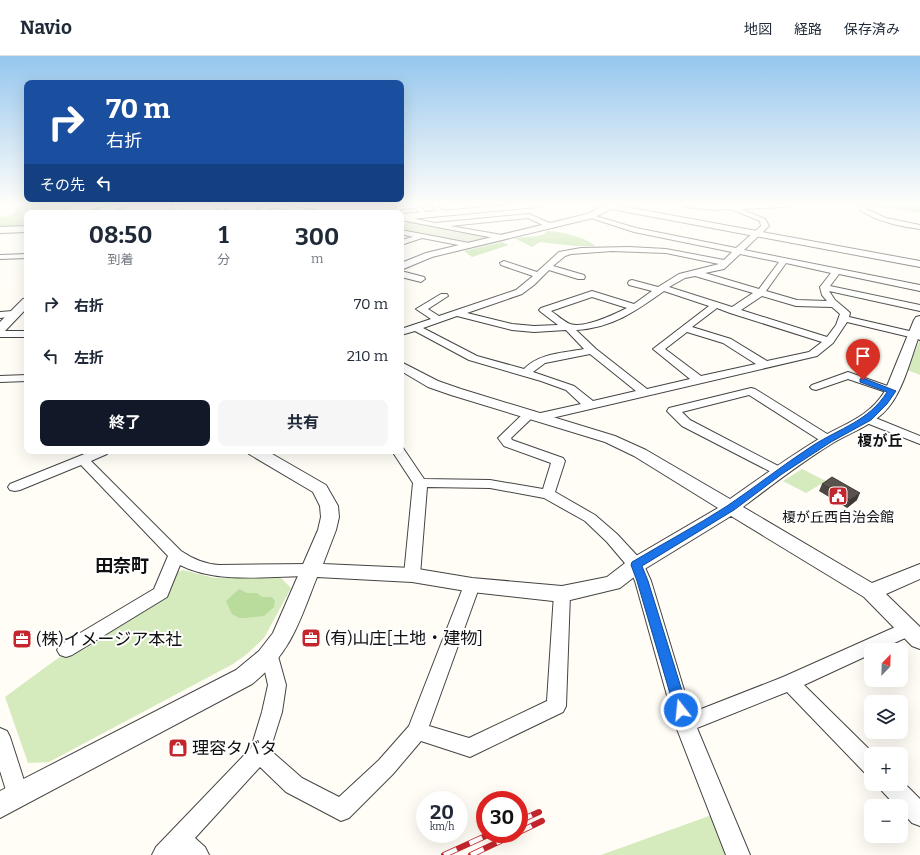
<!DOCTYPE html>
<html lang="ja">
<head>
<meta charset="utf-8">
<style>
	:root { --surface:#fff; --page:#f6f6f7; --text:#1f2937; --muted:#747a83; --line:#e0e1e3; --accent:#111827 }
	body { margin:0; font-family:Bitter,"Noto Sans JP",serif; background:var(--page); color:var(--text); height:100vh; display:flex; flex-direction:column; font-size:15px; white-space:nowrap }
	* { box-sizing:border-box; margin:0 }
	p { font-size:13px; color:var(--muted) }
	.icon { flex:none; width:22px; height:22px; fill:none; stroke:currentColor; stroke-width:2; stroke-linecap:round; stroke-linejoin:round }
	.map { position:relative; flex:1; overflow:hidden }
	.panel { position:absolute; left:24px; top:154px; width:380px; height:244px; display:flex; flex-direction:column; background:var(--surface); border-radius:8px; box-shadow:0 4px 16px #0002 }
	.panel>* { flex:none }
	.hud { position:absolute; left:24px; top:24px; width:380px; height:122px; border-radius:8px; box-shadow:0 4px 16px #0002; background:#1a4fa0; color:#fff; overflow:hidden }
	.needle { width:26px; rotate:23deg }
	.controls { position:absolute; left:864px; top:587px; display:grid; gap:8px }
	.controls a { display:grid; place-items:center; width:44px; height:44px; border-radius:8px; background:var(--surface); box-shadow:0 4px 16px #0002; font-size:20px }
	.speed { position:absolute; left:416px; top:735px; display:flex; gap:8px; font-size:20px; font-weight:700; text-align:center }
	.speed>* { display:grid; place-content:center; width:52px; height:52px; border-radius:50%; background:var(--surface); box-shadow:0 4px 16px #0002; line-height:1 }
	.speed small { font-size:10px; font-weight:400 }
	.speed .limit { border:6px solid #d22; background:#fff; color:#111 }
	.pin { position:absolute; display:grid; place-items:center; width:34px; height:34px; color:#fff; margin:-41px -17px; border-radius:50% 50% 50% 0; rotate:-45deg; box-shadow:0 0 4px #0007 }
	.pin .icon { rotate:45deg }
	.me { position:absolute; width:44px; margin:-22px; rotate:344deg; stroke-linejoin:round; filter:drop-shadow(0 0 3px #0008) }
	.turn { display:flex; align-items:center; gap:14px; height:84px; padding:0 16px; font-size:18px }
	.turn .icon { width:52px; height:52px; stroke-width:2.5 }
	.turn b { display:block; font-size:28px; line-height:34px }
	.then { display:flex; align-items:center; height:38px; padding:0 16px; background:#0003; gap:8px; font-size:15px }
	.eta { display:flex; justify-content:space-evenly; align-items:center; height:68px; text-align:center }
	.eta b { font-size:24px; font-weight:700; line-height:28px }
	.primary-button { display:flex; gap:8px; margin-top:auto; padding:8px 16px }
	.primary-button a { flex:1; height:46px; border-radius:8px; background:var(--accent); color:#fff; font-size:16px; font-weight:700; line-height:46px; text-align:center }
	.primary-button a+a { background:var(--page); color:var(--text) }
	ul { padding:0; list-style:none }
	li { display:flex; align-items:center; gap:12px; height:52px; padding:0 16px }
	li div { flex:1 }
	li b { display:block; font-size:15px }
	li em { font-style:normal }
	header { display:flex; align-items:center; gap:24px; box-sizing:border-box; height:56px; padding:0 20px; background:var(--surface); border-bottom:1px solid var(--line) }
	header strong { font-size:19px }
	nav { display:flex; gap:22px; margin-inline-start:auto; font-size:14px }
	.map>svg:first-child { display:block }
</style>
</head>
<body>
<header>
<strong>Navio</strong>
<nav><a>地図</a><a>経路</a><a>保存済み</a></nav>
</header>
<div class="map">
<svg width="920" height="799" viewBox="0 0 920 799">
	<rect width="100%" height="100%" fill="#fffdf5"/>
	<path fill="#d5ebbd" d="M920,283V319L907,314Z
		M802,413L826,425L806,437L783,425Z
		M183,514L214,522H281L291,532L264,582L247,598L233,608L49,706L28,707L5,641L54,605L156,538L173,518Z
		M720,756L736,799H601Z"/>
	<path fill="#b9dc9c" d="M15,149H71L64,157L112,149L82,157H27V167L19,170L0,171V160L1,161L11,159L15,155L14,152Z
		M869,149H920V157Z
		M546,175C559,175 586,181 595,190H575L540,186L532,191L514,182C524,180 535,182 545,178Z
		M502,186L509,189L472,201L464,195Z
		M239,533L247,537H257L262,541H272L275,545L274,551L264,560L245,562H239L232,558L226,545Z"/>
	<path fill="#d9e3c4" d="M408,166L485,179L486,182L465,186L401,175V170Z"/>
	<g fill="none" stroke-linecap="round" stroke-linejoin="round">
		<defs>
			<path id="minor" d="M213,149H220L229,157H222Z
				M270,149H282L319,155L322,157H307L273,151Z
				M419,149L428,158V160H424L415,152L401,153V158L395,157L396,150Z
				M431,149H437L446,158L441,159Z
				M476,149H483L488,153L483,154Z
				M683,149H788L785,151L741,153L765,163L769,170L744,194L920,229V235L839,218L830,230L920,249V255L829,235L835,244L848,255L850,257L849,261L918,277L919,279L918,281L914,282L847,266L833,287L817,300L539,365L533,361L511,382L512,384L563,402L565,405L555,436L595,459L617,478L642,505L651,525L691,657L783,621L902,568L908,566L914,568L917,573L914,578L879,594H871V598L804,629L874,698H871V719L864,716L787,636L697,672L750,799H726L675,668L635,525L629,512L607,486L585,465L544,442L490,432L427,431L420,519L418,523L412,525L406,523L404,519L413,427L392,395H401V392H403L424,423L490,424L543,433L551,407L504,390L498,382L526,355H534L536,358L581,348L566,334L541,325L469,304L415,275L401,279V273L431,263L416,253L441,238H447L448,240L428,253L439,260L516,234L533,220L501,209L500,207L504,205L537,216L559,196L581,192L629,191L666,193L724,204L732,196L634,176L588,161V159H592L636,172L736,192L761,170L760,165L731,153L714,154L686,151ZM612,195L666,197L719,208L679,218L658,231L632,224L629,225L628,227L629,229L652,235L634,248L592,235L541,252L539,254L541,256L558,269L534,270L512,268L467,257L522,238L534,229L549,214L578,223H584L585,221L584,219L553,210L565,200L571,198ZM740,198L779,206L759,233L705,217L724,213ZM786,207L831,217L820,231L822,239L827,245L797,244L766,235ZM695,220L753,237L732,251L669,231L685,222ZM664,235L709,250L653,293L690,323L647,333L596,293L576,274C612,272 636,255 664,235ZM762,240L796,250L832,251L840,258L836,269L827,281L741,254ZM592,241L627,252C615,258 584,273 570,268C563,265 557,259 551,255ZM717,252L730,257L822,286L809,296L767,305L731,283L692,271ZM457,260L512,274L534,276L566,274L584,293C564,297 539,297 524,313L477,300L423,272ZM687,276L723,287L756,308L701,320L665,293ZM590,298L636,335L593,345L574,330L533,316L545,307Z
				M860,149H866V153L886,162L920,169V173C899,170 879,166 861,155Z
				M529,158L554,169L550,171H547L528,162L450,170L502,179V183H499L401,164V160L435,167Z
				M401,174L469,187L473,189L469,191L422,182L401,189V184L413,181L401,178Z
				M27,198V202L0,203V199Z
				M401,215L424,221L425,223L421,226L401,221Z
				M13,255L18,258L16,260L0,262V256Z
				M0,275H27V281H0Z
				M848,316L896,333L898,335L896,337L892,338L848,323L816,334L812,333L810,331L812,329Z
				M27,319V325L0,326V320Z
				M751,332L755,333L832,381L834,384L832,387H824L749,339L682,356L690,364L784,413L786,416L784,419L779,420L682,370L667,355L669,352Z
				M868,359L920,380V388L864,366L862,363L864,360Z
				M92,395H108L107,398L91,405L181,495C193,503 205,508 219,509L311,508L317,510L319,514L317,518L311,520C271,520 216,528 180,509L167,541L72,599L66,601L60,599L57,594L60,589L154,533L168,500L81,409L20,434L15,435L10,434L8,431L10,428Z
				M472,523L478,525L480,529L429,670L469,682L547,645L554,538L556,534L562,532L568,534L570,538L566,650L563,656L470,701L421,685L393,718L349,762L341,765L286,736L260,711L195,782L205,791L209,799H152L156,791L251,692L262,656L268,629L261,598L264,593L270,591L276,593L286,629L282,656L270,694L302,722L339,741L379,704L409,670L464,529L466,525Z
				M0,672L7,675L10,681L29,740L26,747L18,751L10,747L0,715Z
				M901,724L920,743V770L912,767L901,755V750H896L882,735L879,728H901Z"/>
			<path id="tertiary" d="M113,149H125L124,151L103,157H90L91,155Z
				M171,149H179L187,157H178Z
				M268,149H278L262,157H251Z
				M513,149H541L537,151L401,164V158Z
				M600,149H615L920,205V211L611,153L593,162L432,201L401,214V207L426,197L587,158L602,151Z
				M27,170V176L0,177V171Z
				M27,242V252L4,276L0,277V266L23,243Z
				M920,260V284L918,283C910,305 904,330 891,348C877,368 853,375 833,387C802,406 772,429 743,451L872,527L920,508V523L886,538L920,571V593L912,590L864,541L731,460L643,514L620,532L562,546L472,536L412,526L317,521C299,566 292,596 252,628L0,762V735L236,614L259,595L273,577L318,474L321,461L320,450L313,436L249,398L247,395H267L326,429L338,450L339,461L336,474L323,508L412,512L472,522L562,530L607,521L629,504L718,452L634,400L605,386L451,339L428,331L401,315V306L438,325L461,333L615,380L646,394L730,443C760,422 790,400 822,381C846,367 869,361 885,335L914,264L916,261Z"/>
		</defs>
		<use href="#minor" stroke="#444" stroke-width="2"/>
		<use href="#tertiary" stroke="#444" stroke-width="2"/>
		<use href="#minor" fill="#fff" fill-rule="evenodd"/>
		<use href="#tertiary" fill="#fff" fill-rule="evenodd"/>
		<defs>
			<path id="rail" d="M519,765L539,756
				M519,776L542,765
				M444,799L490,778
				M471,799L515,778"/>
		</defs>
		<use href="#rail" stroke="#c4262e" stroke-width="6"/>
		<use href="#rail" stroke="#fff" stroke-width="4.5" stroke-dasharray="14" stroke-linecap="butt"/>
	</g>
	<path fill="#4d4742" d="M822,428L857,444L847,452L819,435Z"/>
	<path fill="#3f3936" d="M860,437L857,444L847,452L850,444Z"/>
	<path fill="#5a524d" stroke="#3f3936" d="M832,421L860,437L850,444L822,428Z"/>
	<linearGradient id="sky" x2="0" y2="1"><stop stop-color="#95c6ee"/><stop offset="0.57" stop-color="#fffefa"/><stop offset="1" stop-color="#fffefa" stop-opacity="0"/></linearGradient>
	<rect width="920" height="260" fill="url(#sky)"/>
	<path fill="#1a73e8" stroke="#114b97" d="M863,322L896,335L887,348L871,364L831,386L782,418L734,454L642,510L648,525L688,654L686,658L681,659L676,658L637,525L631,509L632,506C664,487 696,470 727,450C755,431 783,409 812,390C840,372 869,365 887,336L860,326V323Z"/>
	<defs>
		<symbol id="civic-square" viewBox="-11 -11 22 22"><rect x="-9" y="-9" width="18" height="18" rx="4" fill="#c4262e" stroke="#fff"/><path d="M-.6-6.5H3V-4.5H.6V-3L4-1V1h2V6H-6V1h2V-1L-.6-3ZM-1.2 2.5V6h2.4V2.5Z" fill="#fff"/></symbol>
		<symbol id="office-square" viewBox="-11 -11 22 22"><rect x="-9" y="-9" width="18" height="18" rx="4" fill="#c4262e" stroke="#fff"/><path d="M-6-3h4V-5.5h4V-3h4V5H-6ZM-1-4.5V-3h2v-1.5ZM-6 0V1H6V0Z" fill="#fff"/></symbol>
		<symbol id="shop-square" viewBox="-11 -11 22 22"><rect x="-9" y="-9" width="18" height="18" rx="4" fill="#c4262e" stroke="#fff"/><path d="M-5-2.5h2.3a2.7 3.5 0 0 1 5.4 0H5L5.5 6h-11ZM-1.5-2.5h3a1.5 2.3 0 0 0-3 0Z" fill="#fff"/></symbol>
	</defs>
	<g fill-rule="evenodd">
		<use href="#civic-square" x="827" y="429" width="22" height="22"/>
		<use href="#office-square" x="300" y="571" width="22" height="22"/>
		<use href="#office-square" x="11" y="572" width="22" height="22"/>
		<use href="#shop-square" x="167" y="681" width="22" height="22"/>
	</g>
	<g text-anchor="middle" stroke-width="4" stroke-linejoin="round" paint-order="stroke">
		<g font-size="14" fill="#111" stroke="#fff">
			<text x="838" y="466">榎が丘西自治会館</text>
		</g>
		<g font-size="15" font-weight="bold" fill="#111" stroke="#fff">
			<text x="880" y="390">榎が丘</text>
		</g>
		<g font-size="17" fill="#111" stroke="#fff" text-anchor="start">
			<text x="325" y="588">(有)山庄[土地・建物]</text>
			<text x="36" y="589">(株)イメージア本社</text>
			<text x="192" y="698">理容タバタ</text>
		</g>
		<g font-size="18" font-weight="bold" fill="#111" stroke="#fff">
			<text x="122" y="516">田奈町</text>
		</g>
	</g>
</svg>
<div class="controls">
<a><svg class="needle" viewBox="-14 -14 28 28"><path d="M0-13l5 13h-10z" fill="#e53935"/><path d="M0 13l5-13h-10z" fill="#747a83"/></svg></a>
<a><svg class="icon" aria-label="layers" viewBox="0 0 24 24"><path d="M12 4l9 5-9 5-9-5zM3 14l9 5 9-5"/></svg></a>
<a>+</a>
<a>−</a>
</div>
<div class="speed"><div>20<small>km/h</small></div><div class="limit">30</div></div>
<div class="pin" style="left:863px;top:324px;background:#d93025"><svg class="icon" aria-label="arrive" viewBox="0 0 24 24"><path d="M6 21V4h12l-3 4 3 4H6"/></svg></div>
<svg class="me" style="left:681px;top:654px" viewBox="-20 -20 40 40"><circle r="17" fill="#1a73e8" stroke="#fff" stroke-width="3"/><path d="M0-11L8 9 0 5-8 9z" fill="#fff"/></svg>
<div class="hud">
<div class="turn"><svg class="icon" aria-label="right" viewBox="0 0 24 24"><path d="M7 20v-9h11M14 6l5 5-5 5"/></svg><div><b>70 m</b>右折</div></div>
<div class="then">その先<svg class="icon" aria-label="left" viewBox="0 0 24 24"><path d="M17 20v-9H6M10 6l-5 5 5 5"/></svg></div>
</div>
<section class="panel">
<div class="eta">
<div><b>08:50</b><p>到着</p></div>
<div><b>1</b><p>分</p></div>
<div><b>300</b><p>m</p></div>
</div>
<ul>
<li><svg class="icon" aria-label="right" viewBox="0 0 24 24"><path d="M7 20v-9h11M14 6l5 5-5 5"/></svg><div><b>右折</b></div><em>70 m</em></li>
<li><svg class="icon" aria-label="left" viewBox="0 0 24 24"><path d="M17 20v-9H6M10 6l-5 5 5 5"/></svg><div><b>左折</b></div><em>210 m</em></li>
</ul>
<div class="primary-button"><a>終了</a><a>共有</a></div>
</section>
</div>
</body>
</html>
